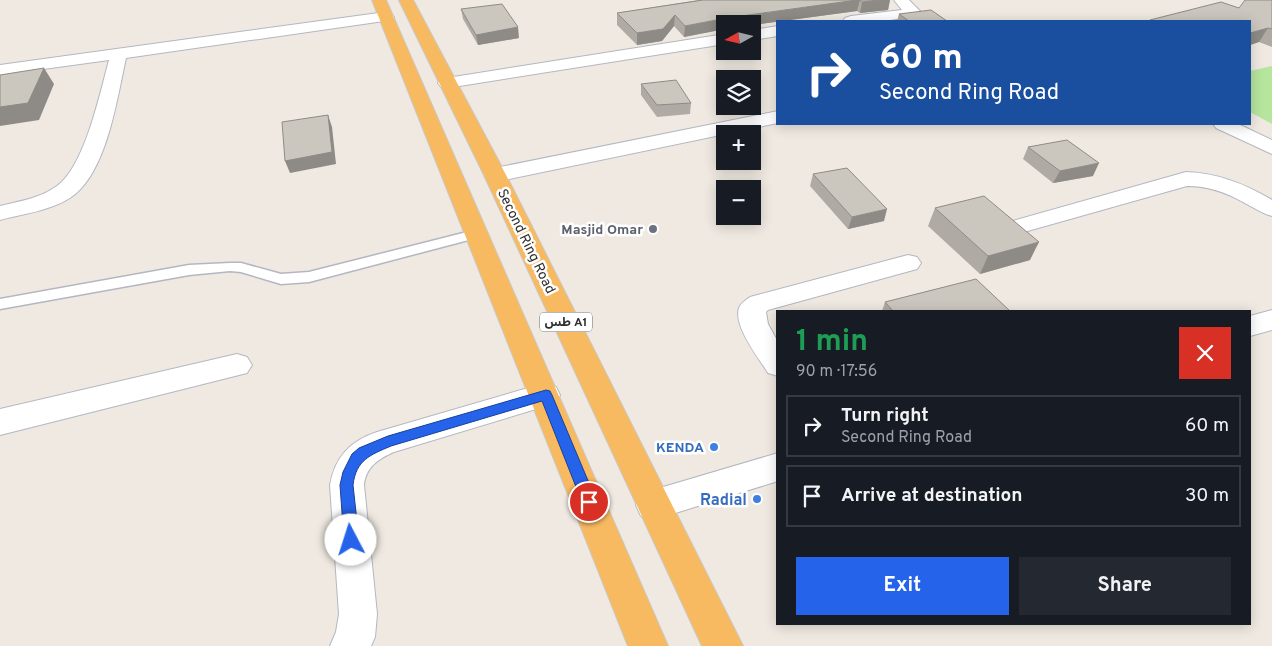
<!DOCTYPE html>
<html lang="en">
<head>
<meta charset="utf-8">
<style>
	:root { --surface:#171b24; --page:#242831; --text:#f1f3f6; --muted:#9ea1a6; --line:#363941; --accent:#2563eb }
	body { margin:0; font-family:Overpass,"Noto Sans Arabic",sans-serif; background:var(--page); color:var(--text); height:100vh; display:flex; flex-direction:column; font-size:19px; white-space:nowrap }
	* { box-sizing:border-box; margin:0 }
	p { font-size:16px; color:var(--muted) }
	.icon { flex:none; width:28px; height:28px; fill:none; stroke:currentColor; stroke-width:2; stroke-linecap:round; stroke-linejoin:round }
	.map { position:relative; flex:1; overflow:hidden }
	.sheet { position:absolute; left:776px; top:310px; width:475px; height:315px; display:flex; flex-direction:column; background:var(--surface); border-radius:0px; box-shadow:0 2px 12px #0003 }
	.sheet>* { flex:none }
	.hud { position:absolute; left:776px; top:20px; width:475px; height:105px; border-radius:0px; box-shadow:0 2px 12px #0003; background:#1a4fa0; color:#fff; overflow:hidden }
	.needle { width:32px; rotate:262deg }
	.controls { position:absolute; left:716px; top:15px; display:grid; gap:10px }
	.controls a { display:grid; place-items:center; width:45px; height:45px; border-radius:0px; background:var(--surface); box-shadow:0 2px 12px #0003; font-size:25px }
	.pin { position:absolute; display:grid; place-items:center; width:42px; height:42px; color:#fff; margin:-21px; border:2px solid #fff; border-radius:50%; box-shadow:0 1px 5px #0007 }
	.me { position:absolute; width:55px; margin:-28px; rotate:355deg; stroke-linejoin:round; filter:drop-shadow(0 0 4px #0008) }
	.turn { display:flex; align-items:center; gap:18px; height:105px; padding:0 20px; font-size:22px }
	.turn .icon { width:65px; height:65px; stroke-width:2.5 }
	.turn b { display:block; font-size:35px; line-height:42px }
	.round { display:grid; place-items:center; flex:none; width:52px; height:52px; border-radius:0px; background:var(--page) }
	.overview { display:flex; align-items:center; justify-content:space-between; height:85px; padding:0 20px }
	h1 { font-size:30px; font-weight:700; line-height:38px; color:#1e9e55 }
	.cta { display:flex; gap:10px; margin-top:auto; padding:10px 20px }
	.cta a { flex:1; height:58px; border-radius:0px; background:var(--accent); color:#fff; font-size:20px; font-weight:700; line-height:58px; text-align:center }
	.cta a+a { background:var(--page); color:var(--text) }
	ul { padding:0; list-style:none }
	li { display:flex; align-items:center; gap:15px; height:62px; margin:0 10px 8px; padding:0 10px; border:2px solid var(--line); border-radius:0px }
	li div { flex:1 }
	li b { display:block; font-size:19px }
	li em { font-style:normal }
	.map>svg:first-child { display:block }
</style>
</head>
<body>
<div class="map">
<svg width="1272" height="646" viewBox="0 0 1272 646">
	<rect width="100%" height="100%" fill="#efe9e1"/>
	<path fill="#b6e59e" d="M1272,66V124L1250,112V71Z"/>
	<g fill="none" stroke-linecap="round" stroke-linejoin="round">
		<defs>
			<path id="service" d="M475,230L480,231L482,234L480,237L309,282L281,284L241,272L230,271L189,275L0,309V299L189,265L230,263H241L281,274L309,272Z"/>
			<path id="minor" d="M894,0H909L920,11L916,16L884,21H843L845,18L851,16L902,10Z
				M386,12L391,14L394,17L391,20L126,58C117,98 107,174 70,198C49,211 23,214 0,220V206C20,201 41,198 57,186C85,166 100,93 109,60L0,75V65Z
				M778,26V36L752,40V30Z
				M725,34V44L447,88L441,87L438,83L441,79L447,78Z
				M778,111V123L495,182L487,180L484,175L487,170L495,168Z
				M1213,124H1238L1272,140V154L1216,128Z
				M1186,172C1218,173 1245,184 1272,200V216C1261,213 1253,207 1243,202C1225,192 1208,186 1187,186L1017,234L1009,232L1005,227L1009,222Z
				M908,255L917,257L921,263L917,269L768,310L766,312L768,324L778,342V376L768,373C759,358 733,326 739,308C741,303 746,300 750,297Z
				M1272,310V330L1250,336V316Z
				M237,354L247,357L252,365L247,373L0,435V409Z
				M545,383L556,387L560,395L556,403L394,452C378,459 366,467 364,485L377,614L375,637L371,646H330L336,632L339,614L330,485C335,457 350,441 377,432Z
				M778,453V481L653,520L641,516L636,505L641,494L653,490Z"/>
			<path id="trunk" d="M372,0H386L668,646H628Z
				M399,0H413L506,175L743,646H702L484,175Z"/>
		</defs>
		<use href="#service" stroke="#b4b7c1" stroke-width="3"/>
		<use href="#minor" stroke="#b4b7c1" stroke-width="2"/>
		<use href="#trunk" stroke="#c9c9c9" stroke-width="2"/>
		<use href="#service" fill="#fff" fill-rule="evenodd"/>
		<use href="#minor" fill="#fff" fill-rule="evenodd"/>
		<use href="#trunk" fill="#f8ba60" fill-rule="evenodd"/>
	</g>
	<path fill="#afaba4" d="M699,0H890L888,10L860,13L857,11L752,25L725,24V29L684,37L674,26L662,41L637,45L617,25V13Z
		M1272,0V47L1259,42L1250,45V21H1149L1150,20L1239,8Z
		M461,9L519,38L478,45L463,19Z
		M899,14L947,21H897Z
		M641,84L691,103L690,114L657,117L641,95Z
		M1028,147L1093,176L1053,183L1023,159Z
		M813,174L884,221L848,229L810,186Z
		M935,208L1030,260L980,274L928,226Z
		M885,302L1010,311H882Z"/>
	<path fill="#8e8b86" d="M857,0H860L857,11L752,25V24H725V29L684,37L685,26L727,18Z
		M879,0H890L888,10L860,13L862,2Z
		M675,15L674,26L662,41L637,45V33Z
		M518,27L519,38L478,45L476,35Z
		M1268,28L1259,42L1250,45V33Z
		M44,68L54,84L39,120L0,126V107Z
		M328,115L332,127L336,164L290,173L285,161Z
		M1099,163L1093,176L1053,183L1060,171Z
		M887,209L884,221L848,229L852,217Z
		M1039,242L1030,260L980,274L988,256Z"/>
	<path fill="#cbc7bf" stroke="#8e8b86" d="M703,0H857L727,18L685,26L675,15L663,29L637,33L617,13Z
		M860,0H879L862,2Z
		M1245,0H1272V29L1268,28L1250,33V21H1152L1150,20L1221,2L1239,8Z
		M502,4L518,27L476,35L461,9Z
		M931,10L947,21H909L899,14Z
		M44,68L28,103L0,107V75Z
		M676,80L691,103L657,105L641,84Z
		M328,115L332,152L285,161L282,122Z
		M1067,140L1099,163L1060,171L1028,147Z
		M847,168L887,209L852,217L813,174Z
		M984,196L1039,242L988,256L935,208Z
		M976,279L1010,311H893L885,302Z"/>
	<path fill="#2563eb" stroke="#184099" d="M546,390L550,391L552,395L597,502L594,507L589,509L584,507L542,401L391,446C370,455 356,460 353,485L359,540L357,545L351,547L346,545L344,540L340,485L343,472L352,454L359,448L388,436Z"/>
	<circle fill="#6b7280" stroke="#fff" stroke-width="2" cx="653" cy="229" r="5"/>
	<g fill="#3f7fe0" stroke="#fff" stroke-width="2">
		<circle cx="714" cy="447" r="5"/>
		<circle cx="757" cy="499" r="5"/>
	</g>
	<g text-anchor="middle" stroke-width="5" stroke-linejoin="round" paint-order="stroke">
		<rect fill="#fff" stroke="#6d6d6d" stroke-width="1" x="540" y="312.5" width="52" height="19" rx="4"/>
		<g font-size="12" font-weight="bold" fill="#2e2e2e">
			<text x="566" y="326">طس A1</text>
		</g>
		<g font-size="14" font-weight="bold" fill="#5b616d" stroke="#fff" text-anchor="end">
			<text x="643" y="234">Masjid Omar</text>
		</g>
		<g font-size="14" fill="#2e2e2e" stroke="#fff">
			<text transform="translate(527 241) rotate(64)" y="5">Second Ring Road</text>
		</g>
		<g font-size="14" font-weight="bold" fill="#366cbe" stroke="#fff" text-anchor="end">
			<text x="704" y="452">KENDA</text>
		</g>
		<g font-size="16" font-weight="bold" fill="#366cbe" stroke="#fff" text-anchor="end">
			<text x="747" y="505">Radial</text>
		</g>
	</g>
</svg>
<div class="controls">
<a><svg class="needle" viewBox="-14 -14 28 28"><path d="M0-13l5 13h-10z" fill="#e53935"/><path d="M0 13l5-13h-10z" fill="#9ea1a6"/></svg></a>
<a><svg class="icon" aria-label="layers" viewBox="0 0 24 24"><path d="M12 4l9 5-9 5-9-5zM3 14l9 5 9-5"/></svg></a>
<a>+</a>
<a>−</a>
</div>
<div class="pin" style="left:589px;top:502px;background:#d93025"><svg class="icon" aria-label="arrive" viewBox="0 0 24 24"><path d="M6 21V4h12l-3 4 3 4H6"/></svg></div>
<svg class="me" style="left:351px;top:540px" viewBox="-20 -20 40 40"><circle r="19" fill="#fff"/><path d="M0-13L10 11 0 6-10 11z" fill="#2563eb"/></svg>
<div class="hud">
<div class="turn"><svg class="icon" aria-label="right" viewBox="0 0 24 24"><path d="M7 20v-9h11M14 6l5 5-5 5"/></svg><div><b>60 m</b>Second Ring Road</div></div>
</div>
<section class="sheet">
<div class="overview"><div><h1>1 min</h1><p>90 m · 17:56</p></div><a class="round" style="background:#d93025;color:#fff"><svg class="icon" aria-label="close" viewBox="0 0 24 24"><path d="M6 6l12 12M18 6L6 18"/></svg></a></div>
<ul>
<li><svg class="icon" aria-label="right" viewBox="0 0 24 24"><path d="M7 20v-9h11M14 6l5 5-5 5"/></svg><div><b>Turn right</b><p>Second Ring Road</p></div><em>60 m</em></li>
<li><svg class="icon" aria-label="arrive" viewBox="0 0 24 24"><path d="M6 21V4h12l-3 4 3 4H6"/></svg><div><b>Arrive at destination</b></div><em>30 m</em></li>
</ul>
<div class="cta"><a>Exit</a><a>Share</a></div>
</section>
</div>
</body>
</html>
